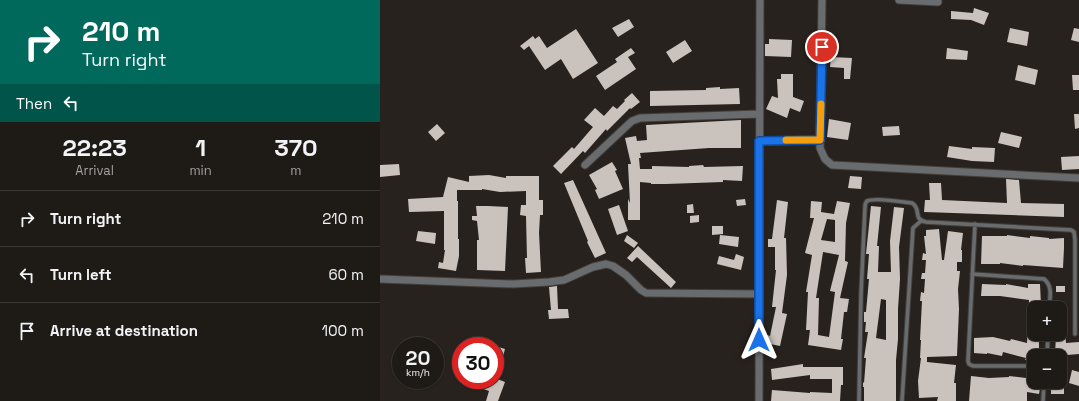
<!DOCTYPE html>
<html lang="en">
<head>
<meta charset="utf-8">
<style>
	:root { --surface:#1e1a16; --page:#2b2723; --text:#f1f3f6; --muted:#a1a1a1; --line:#3c3835 }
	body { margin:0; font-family:"Space Grotesk",sans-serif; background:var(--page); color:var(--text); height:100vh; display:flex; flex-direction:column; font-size:15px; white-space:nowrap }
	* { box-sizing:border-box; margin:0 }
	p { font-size:13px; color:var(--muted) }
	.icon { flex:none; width:22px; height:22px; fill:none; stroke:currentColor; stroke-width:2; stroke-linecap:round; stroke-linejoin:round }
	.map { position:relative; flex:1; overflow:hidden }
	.drawer { display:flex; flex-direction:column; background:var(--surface); width:380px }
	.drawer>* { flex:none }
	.top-card { background:#00695c; color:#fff; overflow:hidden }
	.tools { position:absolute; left:647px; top:301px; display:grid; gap:8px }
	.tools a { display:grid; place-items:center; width:40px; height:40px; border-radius:8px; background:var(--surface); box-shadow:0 1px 3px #0004,0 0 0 1px var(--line); font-size:20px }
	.speed { position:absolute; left:12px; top:337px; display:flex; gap:8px; font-size:20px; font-weight:700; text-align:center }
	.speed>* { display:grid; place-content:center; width:52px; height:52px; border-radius:50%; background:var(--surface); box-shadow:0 1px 3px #0004,0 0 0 1px var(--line); line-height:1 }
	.speed small { font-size:10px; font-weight:400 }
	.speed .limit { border:6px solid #d22; background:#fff; color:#111 }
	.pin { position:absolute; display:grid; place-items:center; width:34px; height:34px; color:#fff; margin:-17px; border:2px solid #fff; border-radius:50%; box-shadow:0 1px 4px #0007 }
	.me { position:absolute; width:44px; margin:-22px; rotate:0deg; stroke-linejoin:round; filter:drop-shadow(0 0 3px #0008) }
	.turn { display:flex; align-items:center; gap:14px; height:84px; padding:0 16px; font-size:18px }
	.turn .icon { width:52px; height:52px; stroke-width:2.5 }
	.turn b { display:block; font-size:28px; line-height:34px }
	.then { display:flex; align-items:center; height:38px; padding:0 16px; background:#0003; gap:8px; font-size:15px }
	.eta { display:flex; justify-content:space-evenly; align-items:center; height:68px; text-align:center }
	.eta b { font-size:24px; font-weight:700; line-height:28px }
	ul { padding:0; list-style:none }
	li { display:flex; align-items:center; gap:12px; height:56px; padding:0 16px; border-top:1px solid var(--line) }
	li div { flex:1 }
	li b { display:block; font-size:15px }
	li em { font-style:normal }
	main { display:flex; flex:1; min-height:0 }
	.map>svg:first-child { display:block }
</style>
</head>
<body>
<main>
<section class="drawer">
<div class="top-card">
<div class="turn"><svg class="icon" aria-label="right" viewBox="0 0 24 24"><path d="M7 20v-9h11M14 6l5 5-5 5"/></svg><div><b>210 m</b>Turn right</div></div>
<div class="then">Then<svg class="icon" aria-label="left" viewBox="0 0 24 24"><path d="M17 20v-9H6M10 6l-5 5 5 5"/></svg></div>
</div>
<div class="eta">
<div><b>22:23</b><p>Arrival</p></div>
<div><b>1</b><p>min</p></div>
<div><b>370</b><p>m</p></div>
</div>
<ul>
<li><svg class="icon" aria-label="right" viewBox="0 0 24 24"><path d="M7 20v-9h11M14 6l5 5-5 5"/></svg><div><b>Turn right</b></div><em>210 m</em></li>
<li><svg class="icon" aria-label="left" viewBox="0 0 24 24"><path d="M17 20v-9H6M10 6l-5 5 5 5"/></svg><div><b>Turn left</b></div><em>60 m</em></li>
<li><svg class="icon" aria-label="arrive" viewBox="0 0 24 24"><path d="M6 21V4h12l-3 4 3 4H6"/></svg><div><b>Arrive at destination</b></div><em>100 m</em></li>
</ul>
</section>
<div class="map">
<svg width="699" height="401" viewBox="0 0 699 401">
	<rect width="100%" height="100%" fill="#28221e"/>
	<path fill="#cac2bd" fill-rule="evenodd" d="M594,8L609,13L604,25L591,20L571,19V11L593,13Z
		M249,19L254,27L238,37L232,28Z
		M630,28L649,32L647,46L627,42Z
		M694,28L699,29V42L691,40Z
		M196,29L218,63L193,79L181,59L165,70L149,46L144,50L140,46L153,36L155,39L159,36L167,48Z
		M389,39L412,40L411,57L385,56V44H389Z
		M305,40L312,51L293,63L286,52Z
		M251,48L255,53L248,57L256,69L225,90L216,76L237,62L235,59Z
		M567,48L588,51L587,60L566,59Z
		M451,57L472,58L470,79H464V68L450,67Z
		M638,65L658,70L655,85L635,80Z
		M401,74H413V97L424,101L420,112L410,108L407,118L386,109L392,96L398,98L397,79H401Z
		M692,75H699V90H693Z
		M340,87V89L359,88L360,104L270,106V91L326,90V88Z
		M252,93L260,102L251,109L250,108L227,131L226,129L205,153L203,151L181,174L173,166L192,147L194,149L213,127L204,120L215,108L224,116L233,106L237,109L245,101L244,100Z
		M694,114H699V128L695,129Z
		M449,119L471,123L468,140L447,137Z
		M361,120V148H329L260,153L261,158H259L260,169H272V166L309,167V166L323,165L324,167L363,166L362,181L343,180V182L286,184H271V183L260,182V220H248V199L250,203L248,164H251L245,138L256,136L257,141L267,140L266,125Z
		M57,124L65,133L56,141L48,132Z
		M519,126L520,135L503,136L502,127Z
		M621,132L642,137L639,148L618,143Z
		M569,146L592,149V147L615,148L614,162L592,161L567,157Z
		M699,156V169L682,170L681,157Z
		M232,162L237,170L235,171L243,189L219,199L215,190L217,189L209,175Z
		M19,164L20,175L0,177V165Z
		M109,175L126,178V176H159V200H163V215H160L159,233L161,272L146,273L145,258H147L146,216L140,215L141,205H146V191L120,192L102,189V190H77V201H78V239H79V256L76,271L58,268L59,262L63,263L65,250H64V211L29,212L28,199L63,197L68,177L89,182V176Z
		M470,176L482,177L481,189L468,188Z
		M626,179L639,180L641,203L684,204V217L544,212L545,200H550L549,183H561L562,200L627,203Z
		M193,180L226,253L215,258L207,242L208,241L184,183Z
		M365,199L366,205L357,206L356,200Z
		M397,200L408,202L404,238H406L407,275L402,313L407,314L400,346L385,343L387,335L390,336L396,307H392L396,270H395V247H388V239H392Z
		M431,201L442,202L441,212L454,214L457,201L470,203L466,223L465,261L468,262L460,298L469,299L467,312H464L461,339H463L461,350L428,345L430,330H426L428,292H426L432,255L425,253L434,218H430ZM447,219L455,220V242L441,240ZM443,252L459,255L450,291L455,292L449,337L438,335L439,298H436Z
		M313,204L314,213H307V205Z
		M239,205L248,231L237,235L228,209Z
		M96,206H108L128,207L125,271L97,270V240H99L97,221L92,220V216H97Z
		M491,206L501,207L497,246H499L498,272H511L510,241L514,207L524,208L519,247L520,279L518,309V339L516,360V401H484V387H483V382L484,383L486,358H484L488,332H485L486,322H484V312H486L489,279H487L489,254H486ZM501,299L506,300V340L496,338Z
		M319,215V222L310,223V216Z
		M332,226H343V234L332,235Z
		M559,229L562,260H564L568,231L583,233L581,250H582V262H577V271H580L578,289L579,309L577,356L547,357V362L576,365L574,383H576V401H557L558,397L539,398L538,381L541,358H540L541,340H540L542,301H540L541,292L544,293L545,279H541L542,273H545L546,260H542L543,253L546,254L544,236H546V230Z
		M38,231L56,233L55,244L36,241Z
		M247,235L258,243L254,248L244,241Z
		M340,235L359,237L358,247L339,244Z
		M627,235L650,238V236L669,238V239L684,238V248L683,268L643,265V266L620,263V264H601L602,236H627Z
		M258,246L296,282L291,288L257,257L252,262L247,258Z
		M356,254L364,257L361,270L337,264L339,256L354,260Z
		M602,284L626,285V284L648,288V284H660L661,305H654V334H659V356H654V361L645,360L646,358L623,352L622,356L607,353V354L594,353V338L613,337L630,341L631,339L647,343L649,300L620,296H601Z
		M177,286L178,309H188L189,318L169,319L168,310H171L169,287Z
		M676,286H685V292H676Z
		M684,308L686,343L699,342V354L675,356L676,334H680V309Z
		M86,339L106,344V346H84Z
		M115,346L125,349L121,364L115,363Z
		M423,364V367H463V385H461L460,401H391L392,390L430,393V392L452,393V379H430V375L392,380L391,369Z
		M692,370L699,372V386L689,383Z
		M591,376L609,378L629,377V376L654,379V382H661L659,394L647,392V401H589Z
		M115,378L125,382L118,401H106L109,391L101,388L104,380H115Z
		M671,382H684V394H671Z"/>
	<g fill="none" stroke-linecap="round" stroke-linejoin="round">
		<defs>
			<path id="lane" d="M595,224L588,361L589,364L593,366H654
				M592,274L664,279C673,286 670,298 669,308
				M667,356L668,334
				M479,401L481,295L485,207C485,204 485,203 487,201C495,197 523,202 532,203C542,209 532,219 546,222L691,230L694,232L695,240V334
				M522,401L533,228L541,221
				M663,401L664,382"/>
			<path id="street" d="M442,0L440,148L445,159L452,165L699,178
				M519,0L558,2
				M379,141L441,140
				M205,165L252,121L260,118L379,114
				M0,279L133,284L169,282L184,280L213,267L226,264L233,266L246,275L261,290L266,293L379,294
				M379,401L380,0"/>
		</defs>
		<use href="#lane" stroke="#433e3a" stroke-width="5.5"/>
		<use href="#street" stroke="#433e3a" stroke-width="9"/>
		<use href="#lane" stroke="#696c6e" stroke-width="3.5"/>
		<use href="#street" stroke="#696c6e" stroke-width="7"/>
	</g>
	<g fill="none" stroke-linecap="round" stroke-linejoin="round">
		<defs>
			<path id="route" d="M379,340V141L440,140L442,47"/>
		</defs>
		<use href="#route" stroke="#114b97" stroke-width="10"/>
		<use href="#route" stroke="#1a73e8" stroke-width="7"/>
		<path stroke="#f59e0b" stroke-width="7" d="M406,140H440L441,104"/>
	</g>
</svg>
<div class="tools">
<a>+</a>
<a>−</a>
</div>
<div class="speed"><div>20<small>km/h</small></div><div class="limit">30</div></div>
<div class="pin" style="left:442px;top:47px;background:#d93025"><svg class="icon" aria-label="arrive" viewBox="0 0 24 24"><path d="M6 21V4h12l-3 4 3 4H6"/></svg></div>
<svg class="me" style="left:379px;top:340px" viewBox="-20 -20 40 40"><path d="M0-17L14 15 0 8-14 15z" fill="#1a73e8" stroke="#fff" stroke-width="4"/></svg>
</div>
</main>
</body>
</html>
